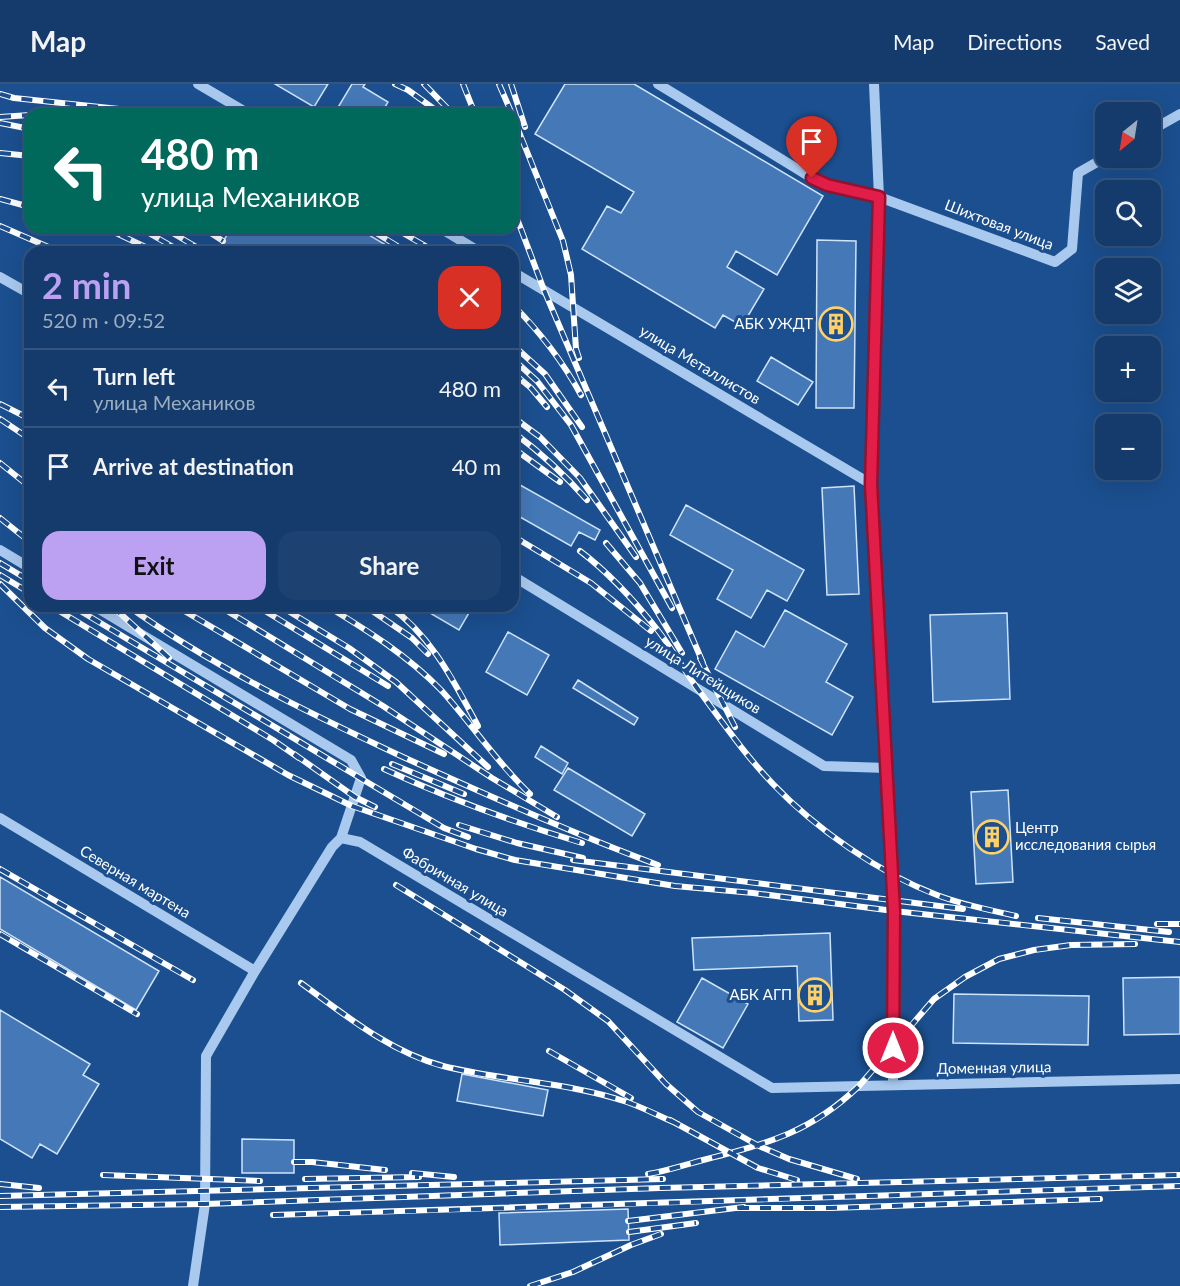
<!DOCTYPE html>
<html lang="en">
<head>
<meta charset="utf-8">
<style>
	:root { --surface:#143b6b; --page:#1d4271; --text:#f1f3f6; --muted:#9dadc1; --line:#33557e; --accent:#bca0f2 }
	body { margin:0; font-family:Lato,sans-serif; background:var(--page); color:var(--text); height:100vh; display:flex; flex-direction:column; font-size:22px; white-space:nowrap }
	* { box-sizing:border-box; margin:0 }
	p { font-size:20px; color:var(--muted) }
	.icon { flex:none; width:33px; height:33px; fill:none; stroke:currentColor; stroke-width:2; stroke-linecap:round; stroke-linejoin:round }
	.map { position:relative; flex:1; overflow:hidden }
	.details { position:absolute; left:24px; top:162px; width:495px; height:366px; display:flex; flex-direction:column; background:var(--surface); border-radius:18px; box-shadow:0 6px 24px #0002,0 0 0 2px var(--line) }
	.details>* { flex:none }
	.guide { position:absolute; left:24px; top:24px; width:495px; height:126px; border-radius:18px; box-shadow:0 6px 24px #0002,0 0 0 2px var(--line); background:#00695c; color:#fff; overflow:hidden }
	.needle { width:39px; rotate:210deg }
	.controls { position:absolute; left:1095px; top:18px; display:grid; gap:12px }
	.controls a { display:grid; place-items:center; width:66px; height:66px; border-radius:12px; background:var(--surface); box-shadow:0 6px 24px #0002,0 0 0 2px var(--line); font-size:30px }
	.pin { position:absolute; display:grid; place-items:center; width:51px; height:51px; color:#fff; margin:-62px -26px; border-radius:50% 50% 50% 0; rotate:-45deg; box-shadow:0 0 6px #0007 }
	.pin .icon { rotate:45deg }
	.me { position:absolute; width:66px; margin:-33px; rotate:0deg; stroke-linejoin:round; filter:drop-shadow(0 0 4px #0008) }
	.turn { display:flex; align-items:center; gap:21px; height:126px; padding:0 18px; font-size:27px }
	.turn .icon { width:78px; height:78px; stroke-width:2.5 }
	.turn b { display:block; font-size:42px; line-height:51px }
	.round { display:grid; place-items:center; flex:none; width:63px; height:63px; border-radius:18px; background:var(--page) }
	.summary { display:flex; align-items:center; justify-content:space-between; height:102px; padding:0 18px }
	h1 { font-size:36px; font-weight:700; line-height:45px; color:var(--accent) }
	.primary-button { display:flex; gap:12px; margin-top:auto; padding:12px 18px }
	.primary-button a { flex:1; height:69px; border-radius:18px; background:var(--accent); color:#111; font-size:24px; font-weight:700; line-height:69px; text-align:center }
	.primary-button a+a { background:var(--page); color:var(--text) }
	ul { padding:0; list-style:none }
	li { display:flex; align-items:center; gap:18px; height:78px; padding:0 18px; border-top:2px solid var(--line) }
	li div { flex:1 }
	li b { display:block; font-size:22px }
	li em { font-style:normal }
	header { display:flex; align-items:center; gap:36px; box-sizing:border-box; height:84px; padding:0 30px; background:var(--surface); border-bottom:2px solid var(--line) }
	header strong { font-size:28px }
	nav { display:flex; gap:33px; margin-inline-start:auto; font-size:21px }
	.map>svg:first-child { display:block }
</style>
</head>
<body>
<header>
<strong>Map</strong>
<nav><a>Map</a><a>Directions</a><a>Saved</a></nav>
</header>
<div class="map">
<svg width="1180" height="1202" viewBox="0 0 1180 1202">
	<rect width="100%" height="100%" fill="#1b4f8f"/>
	<path fill="#4478b7" stroke="#cfe3fa" stroke-width="1.5" d="M275,0H328L314,23Z
		M352,0H365L363,3L388,18L381,30H334Z
		M565,0H634L823,112L777,191L736,167L727,183L764,205L742,242L723,231L715,244L582,165L607,122L621,129L634,108L535,50Z
		M231,144H357L398,168H217Z
		M817,156L856,157L854,324H816Z
		M771,273L813,298L798,321L757,297Z
		M513,397L600,446L595,456L579,448L571,462L513,429Z
		M854,402L859,510L827,511L822,404Z
		M686,421L804,486L787,517L767,506L751,534L717,515L733,486L670,451Z
		M418,522H473L459,546Z
		M785,526L847,560L826,598L853,613L832,651L715,585L736,547L764,563Z
		M1007,529L1010,615L933,618L930,531Z
		M508,548L549,571L527,611L486,588Z
		M578,596L638,634L634,641L573,604Z
		M541,662L568,679L562,690L535,673Z
		M568,684L645,730L632,752L554,706Z
		M1008,706L1013,798L976,800L971,708Z
		M0,793L159,887L136,926L0,845Z
		M830,849L833,936L799,937L797,882L694,886L692,854Z
		M1180,893V950L1124,951L1123,894Z
		M702,894L748,920L723,964L677,938Z
		M954,910L1089,912L1088,961L953,959Z
		M0,926L90,980L83,991L99,1000L57,1070L40,1060L32,1074L0,1055Z
		M462,990L548,1006L543,1032L457,1017Z
		M242,1055L294,1056V1089H242Z
		M628,1125L629,1156L500,1161L499,1129Z"/>
	<g fill="none" stroke-linecap="round" stroke-linejoin="round">
		<path stroke="#a9c9ee" stroke-width="10" d="M198,0L249,30
			M658,0L812,94L827,101L879,113L1055,178L1072,165L1078,89L1106,73
			M874,0L879,113L871,400L894,827L893,1001
			M1150,47L1180,30
			M440,144L480,168
			M513,188L871,400
			M0,193L30,210
			M0,466L30,484
			M513,492L824,682L887,684
			M94,522L351,676L361,694L341,754
			M0,734L255,887
			M193,1202L205,1120L206,972L255,887L332,763L341,754L360,758L772,1004L1180,995"/>
		<defs>
			<path id="rail" d="M395,0L408,6L441,30
				M424,0L453,30
				M463,0L475,30
				M499,0L512,30
				M511,0L525,43
				M0,10L14,14L167,30
				M58,30L92,28
				M0,33L30,31
				M513,33L563,157L571,191L576,265L579,274
				M0,39L30,45
				M0,69L30,72
				M0,115L30,123
				M513,124L544,206L703,579
				M0,142L60,168
				M100,144L116,149L156,168
				M140,144L182,168
				M164,144L205,168
				M203,144L223,157
				M224,144L229,147
				M368,144L407,168
				M394,144L436,168
				M513,221C540,248 563,278 581,311
				M513,261L545,290L582,343
				M513,275L537,297L571,341L672,524
				M513,289L531,304L547,323
				M0,320L30,335
				M513,333L540,353L580,394L636,473
				M0,335L30,355
				M513,348C540,368 565,391 587,416
				M513,364L560,398
				M0,379L30,403
				M0,434L30,458
				M513,452L591,499L651,547
				M606,459L640,499L682,569
				M580,467C609,489 633,515 656,544C671,563 683,584 697,604C721,636 745,671 773,700C816,745 879,789 937,811C963,821 990,826 1016,832
				M0,479L30,497
				M0,491L30,509
				M0,500L45,544L88,575L288,691L352,722L476,765L515,776L675,802L753,809L894,827L1180,858
				M51,522L273,656L299,674
				M72,522L444,744L468,753
				M112,522L169,574
				M128,522C213,583 309,629 403,673C487,711 572,749 658,781
				M176,522L350,625L444,670
				M219,522L383,622L492,694L557,733
				M257,522L388,602
				M280,522L349,564L396,598L488,683
				M327,522C368,547 407,571 441,606C472,640 497,679 530,710
				M365,522L412,554L428,570
				M389,522C432,552 454,598 478,642
				M700,574L735,643
				M294,670L355,713L375,723
				M392,680L464,710
				M384,685C449,715 513,738 582,759
				M459,741L517,759L583,774
				M573,776L963,825
				M0,785L193,896
				M396,801L565,906L608,937L666,1000L698,1028L759,1062L789,1075L857,1095
				M1038,834L1169,848
				M1157,840H1180
				M0,850L137,930
				M301,899C345,931 390,968 443,982C503,997 568,998 627,1018C644,1024 661,1033 678,1040
				M549,967L631,1014
				M670,1036L758,1084L797,1096
				M294,1078H312L385,1086
				M412,1089L454,1093
				M648,1090C668,1087 687,1080 707,1075C769,1059 811,1048 859,1002L934,915L965,893L999,875L1034,866L1071,861L1135,860
				M103,1091L260,1097
				M305,1095L419,1093
				M0,1100L39,1104
				M0,1112L663,1095
				M0,1123L205,1120L660,1104L1180,1091
				M738,1124H830L1100,1115
				M273,1131C576,1123 878,1111 1180,1102
				M628,1137L744,1123
				M629,1148L696,1139
				M530,1202L573,1188L631,1161L661,1150"/>
		</defs>
		<use href="#rail" stroke="#fff" stroke-width="6"/>
		<use href="#rail" stroke="#1b4f8f" stroke-width="4" stroke-dasharray="11" stroke-linecap="butt"/>
	</g>
	<g fill="none" stroke-linecap="round" stroke-linejoin="round">
		<defs>
			<path id="route" d="M812,94L827,101L879,113L871,400L894,827L893,964"/>
		</defs>
		<use href="#route" stroke="#92132f" stroke-width="15"/>
		<use href="#route" stroke="#e11d48" stroke-width="10"/>
	</g>
	<defs>
		<symbol id="building-ring" viewBox="-11 -11 22 22"><circle r="9.5" fill="#1b4f8f" stroke="#ffd166" stroke-width="1.5"/><path d="M-4-6H4V6H1V3H-1V6H-4ZM-2.5-4.3h1.7v1.8h-1.7ZM.8-4.3h1.7v1.8H.8ZM-2.5-1h1.7V.8h-1.7ZM.8-1h1.7V.8H.8Z" fill="#ffd166"/></symbol>
	</defs>
	<g fill-rule="evenodd">
		<use href="#building-ring" x="817" y="221" width="38" height="38"/>
		<use href="#building-ring" x="973" y="734" width="38" height="38"/>
		<use href="#building-ring" x="796" y="892" width="38" height="38"/>
	</g>
	<g text-anchor="middle" stroke-width="6" stroke-linejoin="round" paint-order="stroke">
		<g font-size="15" fill="#fff" stroke="#1b4f8f">
			<text transform="translate(999 141) rotate(21)" y="5">Шихтовая улица</text>
			<text transform="translate(700 281) rotate(31)" y="5">улица Металлистов</text>
			<text transform="translate(703 591) rotate(32)" y="5">улица Литейщиков</text>
			<text transform="translate(135 798) rotate(31)" y="5">Северная мартена</text>
			<text transform="translate(455 798) rotate(31)" y="5">Фабричная улица</text>
			<text transform="translate(994 984) rotate(-1)" y="5">Доменная улица</text>
		</g>
		<g font-size="15" fill="#fff" stroke="#1b4f8f" text-anchor="end">
			<text x="813" y="245">АБК УЖДТ</text>
			<text x="1015" y="749" text-anchor="start">Центр<tspan x="1015" dy="17">исследования сырья</tspan></text>
			<text x="792" y="916">АБК АГП</text>
		</g>
	</g>
</svg>
<div class="controls">
<a><svg class="needle" viewBox="-14 -14 28 28"><path d="M0-13l5 13h-10z" fill="#e53935"/><path d="M0 13l5-13h-10z" fill="#9dadc1"/></svg></a>
<a><svg class="icon" aria-label="search" viewBox="0 0 24 24"><circle cx="10" cy="10" r="6"/><path d="M15 15l6 6"/></svg></a>
<a><svg class="icon" aria-label="layers" viewBox="0 0 24 24"><path d="M12 4l9 5-9 5-9-5zM3 14l9 5 9-5"/></svg></a>
<a>+</a>
<a>−</a>
</div>
<div class="pin" style="left:812px;top:94px;background:#d93025"><svg class="icon" aria-label="arrive" viewBox="0 0 24 24"><path d="M6 21V4h12l-3 4 3 4H6"/></svg></div>
<svg class="me" style="left:893px;top:964px" viewBox="-20 -20 40 40"><circle r="17" fill="#e11d48" stroke="#fff" stroke-width="3"/><path d="M0-11L8 9 0 5-8 9z" fill="#fff"/></svg>
<div class="guide">
<div class="turn"><svg class="icon" aria-label="left" viewBox="0 0 24 24"><path d="M17 20v-9H6M10 6l-5 5 5 5"/></svg><div><b>480 m</b>улица Механиков</div></div>
</div>
<section class="details">
<div class="summary"><div><h1>2 min</h1><p>520 m · 09:52</p></div><a class="round" style="background:#d93025;color:#fff"><svg class="icon" aria-label="close" viewBox="0 0 24 24"><path d="M6 6l12 12M18 6L6 18"/></svg></a></div>
<ul>
<li><svg class="icon" aria-label="left" viewBox="0 0 24 24"><path d="M17 20v-9H6M10 6l-5 5 5 5"/></svg><div><b>Turn left</b><p>улица Механиков</p></div><em>480 m</em></li>
<li><svg class="icon" aria-label="arrive" viewBox="0 0 24 24"><path d="M6 21V4h12l-3 4 3 4H6"/></svg><div><b>Arrive at destination</b></div><em>40 m</em></li>
</ul>
<div class="primary-button"><a>Exit</a><a>Share</a></div>
</section>
</div>
</body>
</html>
